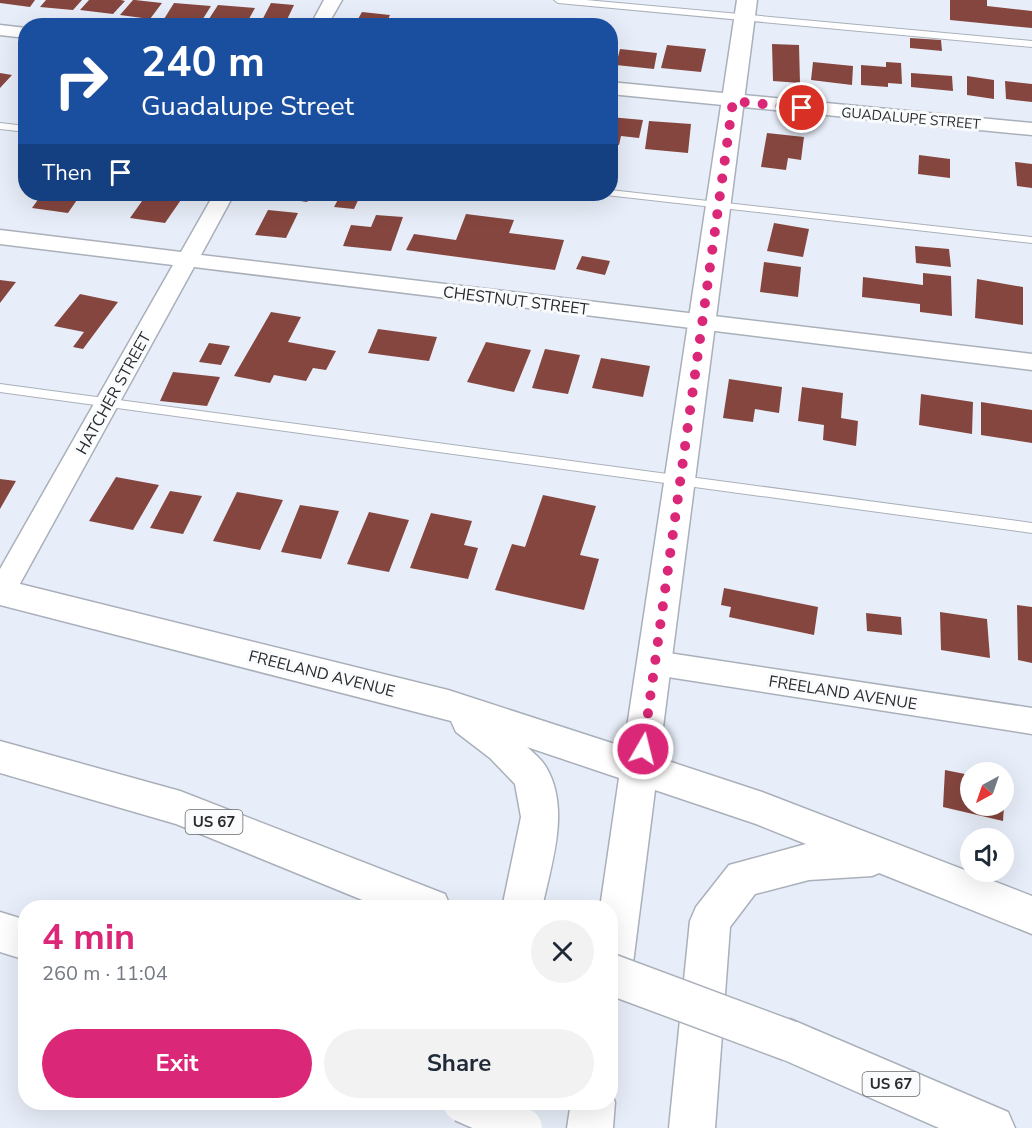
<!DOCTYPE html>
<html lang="en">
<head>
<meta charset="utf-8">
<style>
	:root { --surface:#fff; --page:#f2f2f3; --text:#1f2937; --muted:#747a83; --accent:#db2777 }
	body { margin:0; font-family:"Nunito Sans",sans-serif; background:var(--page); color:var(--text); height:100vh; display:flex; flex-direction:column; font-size:22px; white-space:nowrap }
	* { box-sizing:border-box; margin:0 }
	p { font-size:20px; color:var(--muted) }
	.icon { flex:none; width:33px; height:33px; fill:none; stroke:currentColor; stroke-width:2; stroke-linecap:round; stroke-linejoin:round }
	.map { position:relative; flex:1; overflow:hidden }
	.sheet { position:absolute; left:18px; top:900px; width:600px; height:210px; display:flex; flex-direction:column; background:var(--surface); border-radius:24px; box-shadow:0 6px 24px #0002 }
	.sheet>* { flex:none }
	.banner { position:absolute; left:18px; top:18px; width:600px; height:183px; border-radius:24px; box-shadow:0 6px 24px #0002; background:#1a4fa0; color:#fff; overflow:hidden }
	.needle { width:39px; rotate:220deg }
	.controls { position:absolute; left:960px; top:762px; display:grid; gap:12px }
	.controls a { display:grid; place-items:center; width:54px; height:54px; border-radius:50%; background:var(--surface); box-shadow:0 6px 24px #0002; font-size:30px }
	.pin { position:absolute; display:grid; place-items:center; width:51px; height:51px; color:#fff; margin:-26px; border:3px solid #fff; border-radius:50%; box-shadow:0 2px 6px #0007 }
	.me { position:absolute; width:66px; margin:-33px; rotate:8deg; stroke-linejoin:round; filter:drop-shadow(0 0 4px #0008) }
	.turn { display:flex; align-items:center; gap:21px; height:126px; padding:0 24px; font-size:27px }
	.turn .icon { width:78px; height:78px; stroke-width:2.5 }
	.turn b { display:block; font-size:42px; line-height:51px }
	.then { display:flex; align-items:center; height:57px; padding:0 24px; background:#0003; gap:12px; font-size:22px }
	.round { display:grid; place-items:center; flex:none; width:63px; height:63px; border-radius:32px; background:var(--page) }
	.summary { display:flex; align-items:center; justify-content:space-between; height:102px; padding:0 24px }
	h1 { font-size:36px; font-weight:700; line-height:45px; color:var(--accent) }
	.cta { display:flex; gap:12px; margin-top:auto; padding:12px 24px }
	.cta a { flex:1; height:69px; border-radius:36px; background:var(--accent); color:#fff; font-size:24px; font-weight:700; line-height:69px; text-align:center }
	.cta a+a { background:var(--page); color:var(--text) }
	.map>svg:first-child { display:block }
</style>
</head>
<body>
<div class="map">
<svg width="1032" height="1128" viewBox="0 0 1032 1128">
	<rect width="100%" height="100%" fill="#e8eef9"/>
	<path fill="#85463f" d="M0,0H35L30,7L0,3Z
		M46,0H82L73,10L40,7Z
		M89,0H121L125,1L113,14L80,10Z
		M133,0H135L162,3L150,19L120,15Z
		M950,0H987V6L1032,11V28L950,20Z
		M174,3L211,6L201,22L164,19Z
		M271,3L294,5L284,26H259Z
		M218,5L255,8L245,26L207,22Z
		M362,12L390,15L385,26H354Z
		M910,38L941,40L942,51L910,48Z
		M772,44L799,45L800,83L773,81Z
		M667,45L706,49L701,72L661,68Z
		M620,49L657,53L654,69L616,65Z
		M813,62L853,66L852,85L811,80Z
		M886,62L901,63L902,84L888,83V87L861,85V65L886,67Z
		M0,73L12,75L0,88Z
		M911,73L952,76L953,91L911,87Z
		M967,76L994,80V99L967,95Z
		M1005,81L1032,84V102L1006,99Z
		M610,117L643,120L639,138L621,136L619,145L610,144Z
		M649,121L691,124L688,153L645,149Z
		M767,133L804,137L801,160L788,158L786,170L761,167Z
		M919,155L950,159V178L918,174Z
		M1015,162L1032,164V188L1017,186Z
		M42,194H81L68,213L32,208Z
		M147,194H185L165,223L130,218Z
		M277,194H312L307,202L275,197Z
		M341,194H361L354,209L334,207Z
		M268,210L298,213L286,238L255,235Z
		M466,214L514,220L509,233L564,240L555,270L406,250L414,234L456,240Z
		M376,215L403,217L391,251L343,246L351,225L371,227Z
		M774,223L809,229L803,257L767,251Z
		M915,246L949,249L951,267L916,263Z
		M582,256L610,261L605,275L576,269Z
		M764,262L801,267L798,297L760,292Z
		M923,273L951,276L952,316L920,312V304L862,297L863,277L923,285Z
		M977,279L1023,287V325L975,318Z
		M0,280L16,282L0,303Z
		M80,294L118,302L83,349L73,347L84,332L54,326Z
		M271,312L301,317L288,342L336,351L326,370L313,368L306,381L274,375L270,383L234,376Z
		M378,329L437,337L429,361L368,353Z
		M486,342L531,350L514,392L467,382Z
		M209,343L230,346L221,365L199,362Z
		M545,349L580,355L568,394L532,388Z
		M601,358L650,366L643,397L592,388Z
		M173,372L220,377L207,406L160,401Z
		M729,379L782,387L779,413L755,409L753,422L723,418Z
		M802,387L843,393L841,418L858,421L856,446L823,440L824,425L798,421Z
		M921,394L973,402L972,434L919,425Z
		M981,402L1032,410V443L981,435Z
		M116,477L159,485L133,530L89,521Z
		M0,479L16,481L0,509Z
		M170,491L202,496L183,534L150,528Z
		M237,492L283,500L260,550L213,541Z
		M543,495L596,506L580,555L599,559L584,610L495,590L512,544L525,547Z
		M300,505L339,511L321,559L281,552Z
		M369,512L409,520L389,572L347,564Z
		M431,513L472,521L464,545L478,548L468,579L410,568Z
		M724,588L818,607L814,635L729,617L731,607L721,605Z
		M1017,605L1032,607V663L1018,660Z
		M940,612L987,619L990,658L941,650Z
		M866,613L901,617L902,635L867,631Z
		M945,770L970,775V806H1004L1003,821L943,807Z"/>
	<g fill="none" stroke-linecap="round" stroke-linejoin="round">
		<defs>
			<path id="lane" d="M554,0H586L1032,41V47L558,3Z
				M0,123L26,126V132L0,129Z
				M610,190L1032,237V243L606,195L605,194H610Z
				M0,384L1032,523V533L0,392Z"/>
			<path id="street" d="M324,0H342L327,26H310Z
				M0,25L26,28V38L0,35Z
				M610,82L1032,123V135L610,94Z
				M214,194H234L201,255L1032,354V370L194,267L11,600L0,603V569L173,265L0,244V230L181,252Z
				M655,651L1032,708V734L655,675L645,671L641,663L645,655Z"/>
			<path id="secondary" d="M737,0H757L659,758L762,792L1032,896V934L879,873L872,876L809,880L755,894L730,927L715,1128H669L690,921L696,907L729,865L806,844L756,824L655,790L631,979L625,994L610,999V908H600L619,778L527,747C534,753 542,760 546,767C571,809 551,864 542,908H502L521,817L515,784L490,758L456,732L451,721L0,605V579L448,690L624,747Z
				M610,1090L615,1102L613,1128H567L571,1102H610Z"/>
			<path id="highway" d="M0,741L180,791L445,894L451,908H382L176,824L0,773Z
				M0,912L26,920V960L0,952Z
				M790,1019L1008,1112L1015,1128H939L775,1056L768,1041L775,1026Z"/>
		</defs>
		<use href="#lane" stroke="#aab0ba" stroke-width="2"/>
		<use href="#street" stroke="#aab0ba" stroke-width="3"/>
		<use href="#secondary" stroke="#aab0ba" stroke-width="3"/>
		<use href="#highway" stroke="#aab0ba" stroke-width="3"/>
		<use href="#lane" fill="#fff" fill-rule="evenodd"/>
		<use href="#street" fill="#fff" fill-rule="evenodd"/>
		<use href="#secondary" fill="#fff" fill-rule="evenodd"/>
		<use href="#highway" fill="#fff" fill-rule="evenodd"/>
		<defs>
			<path id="highway-bridge" d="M610,974L790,1041
				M463,1102L522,1128"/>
		</defs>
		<use href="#highway-bridge" stroke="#aab0ba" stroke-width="43" stroke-linecap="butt"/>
		<use href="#highway-bridge" stroke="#fff" stroke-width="40"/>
	</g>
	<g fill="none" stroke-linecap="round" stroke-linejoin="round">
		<path stroke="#db2777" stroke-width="10" stroke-dasharray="0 18" d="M643,749L733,101L802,108"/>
	</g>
	<g text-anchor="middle" stroke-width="6" stroke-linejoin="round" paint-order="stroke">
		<g font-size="14" fill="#282a2e" stroke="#f9fbfd">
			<text transform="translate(911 118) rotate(5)" y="5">GUADALUPE STREET</text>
		</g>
		<g fill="#f9fbfd" stroke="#67696c" stroke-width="1.5">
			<rect x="185.5" y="810" width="57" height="24" rx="4.5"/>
			<rect x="862.5" y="1072" width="57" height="24" rx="4.5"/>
		</g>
		<g font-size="15" font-weight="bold" fill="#282a2e">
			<text x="214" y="827">US 67</text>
			<text x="891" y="1089">US 67</text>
		</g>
		<g font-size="16" fill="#282a2e" stroke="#f9fbfd">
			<text transform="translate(516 300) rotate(7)" y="6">CHESTNUT STREET</text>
			<text transform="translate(113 393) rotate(-61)" y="6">HATCHER STREET</text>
			<text transform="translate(322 673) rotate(14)" y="6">FREELAND AVENUE</text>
			<text transform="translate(843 692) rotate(9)" y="6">FREELAND AVENUE</text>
		</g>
	</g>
</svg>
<div class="controls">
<a><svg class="needle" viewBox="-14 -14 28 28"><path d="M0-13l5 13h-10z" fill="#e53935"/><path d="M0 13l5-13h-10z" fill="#747a83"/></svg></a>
<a><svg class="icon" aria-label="sound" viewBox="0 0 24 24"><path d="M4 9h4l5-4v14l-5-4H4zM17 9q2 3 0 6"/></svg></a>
</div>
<div class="pin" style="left:802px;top:108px;background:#d93025"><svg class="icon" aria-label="arrive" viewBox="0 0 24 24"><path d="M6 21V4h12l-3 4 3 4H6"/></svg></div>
<svg class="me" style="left:643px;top:749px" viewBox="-20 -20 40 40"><circle r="17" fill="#db2777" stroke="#fff" stroke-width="3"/><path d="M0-11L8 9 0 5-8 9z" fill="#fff"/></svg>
<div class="banner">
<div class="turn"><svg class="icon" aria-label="right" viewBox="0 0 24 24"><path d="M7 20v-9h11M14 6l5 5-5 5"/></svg><div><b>240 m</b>Guadalupe Street</div></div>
<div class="then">Then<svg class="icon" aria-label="arrive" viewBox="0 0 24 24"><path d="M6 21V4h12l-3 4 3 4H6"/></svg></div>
</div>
<section class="sheet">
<div class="summary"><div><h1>4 min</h1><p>260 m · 11:04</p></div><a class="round"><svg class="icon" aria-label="close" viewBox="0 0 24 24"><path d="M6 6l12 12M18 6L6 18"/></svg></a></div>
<div class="cta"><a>Exit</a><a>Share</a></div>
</section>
</div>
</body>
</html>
